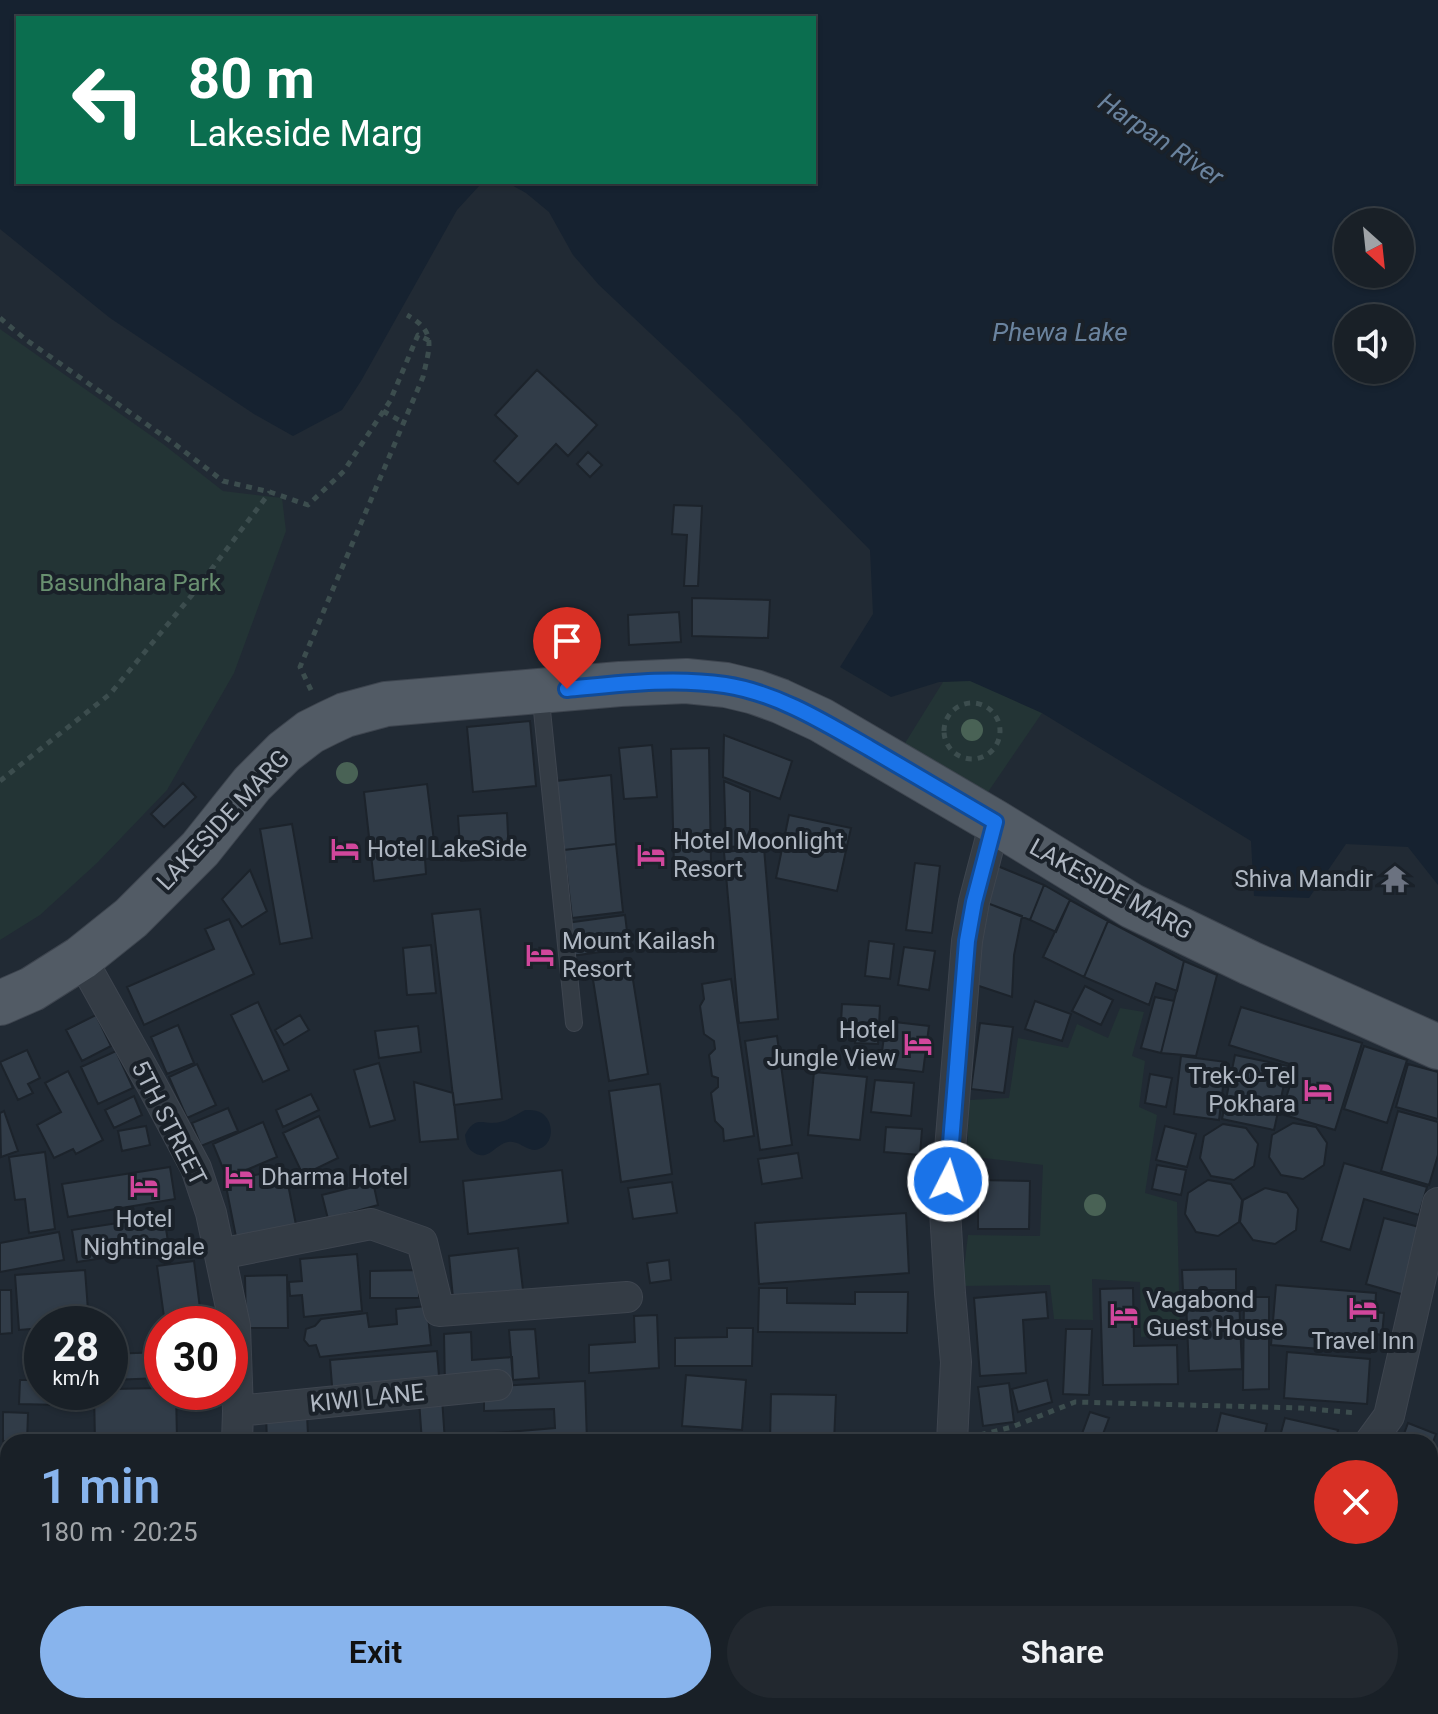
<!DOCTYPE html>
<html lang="en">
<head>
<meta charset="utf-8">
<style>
	:root { --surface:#192027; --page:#22282f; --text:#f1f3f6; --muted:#9fa3a7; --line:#373e44; --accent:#88b4ed }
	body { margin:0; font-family:Roboto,sans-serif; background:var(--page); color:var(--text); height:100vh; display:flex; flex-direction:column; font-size:30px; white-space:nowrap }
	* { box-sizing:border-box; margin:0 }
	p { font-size:26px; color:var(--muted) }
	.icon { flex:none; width:44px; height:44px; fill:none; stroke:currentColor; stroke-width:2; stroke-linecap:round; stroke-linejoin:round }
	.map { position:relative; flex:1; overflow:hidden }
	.panel { position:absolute; left:0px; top:1434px; width:1438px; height:280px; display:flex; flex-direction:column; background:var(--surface); border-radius:24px 24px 0 0; box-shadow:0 2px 6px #0004,0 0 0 2px var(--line) }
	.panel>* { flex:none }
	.banner { position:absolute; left:16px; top:16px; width:800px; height:168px; border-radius:0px; box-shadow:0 2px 6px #0004,0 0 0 2px var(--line); background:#0b6e4f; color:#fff; overflow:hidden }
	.needle { width:52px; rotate:153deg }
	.fabs { position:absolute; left:1334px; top:208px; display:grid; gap:16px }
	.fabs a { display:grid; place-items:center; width:80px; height:80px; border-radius:50%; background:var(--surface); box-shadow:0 2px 6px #0004,0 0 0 2px var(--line); font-size:40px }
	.speed { position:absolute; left:24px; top:1306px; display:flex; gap:16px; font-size:40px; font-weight:700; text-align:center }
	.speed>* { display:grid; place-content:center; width:104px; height:104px; border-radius:50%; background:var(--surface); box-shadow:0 2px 6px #0004,0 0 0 2px var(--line); line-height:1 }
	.speed small { font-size:20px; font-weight:400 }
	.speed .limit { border:12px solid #d22; background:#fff; color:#111 }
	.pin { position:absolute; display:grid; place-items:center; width:68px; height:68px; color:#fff; margin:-82px -34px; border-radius:50% 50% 50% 0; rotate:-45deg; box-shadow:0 0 8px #0007 }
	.pin .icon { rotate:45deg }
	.me { position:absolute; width:88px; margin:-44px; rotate:5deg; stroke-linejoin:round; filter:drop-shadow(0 0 6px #0008) }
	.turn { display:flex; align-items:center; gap:28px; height:168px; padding:0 40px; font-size:36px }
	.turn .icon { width:104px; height:104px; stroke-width:2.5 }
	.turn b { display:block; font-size:56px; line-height:68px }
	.round { display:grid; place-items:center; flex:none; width:84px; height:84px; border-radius:42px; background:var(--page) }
	.headline { display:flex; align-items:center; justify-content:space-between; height:136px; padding:0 40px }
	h1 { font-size:48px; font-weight:600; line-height:60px; color:var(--accent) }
	.primary-button { display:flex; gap:16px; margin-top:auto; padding:16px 40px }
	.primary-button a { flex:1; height:92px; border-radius:48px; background:var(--accent); color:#111; font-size:32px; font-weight:600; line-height:92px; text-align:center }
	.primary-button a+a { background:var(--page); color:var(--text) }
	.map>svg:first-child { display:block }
</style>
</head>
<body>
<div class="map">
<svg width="1438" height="1714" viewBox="0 0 1438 1714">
	<rect width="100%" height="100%" fill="#212a34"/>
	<path fill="#233435" d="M0,329L163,444L223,491L282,498L286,531L234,673L167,790L97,863L40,915L0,940Z
		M970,680L1042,713L988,792L902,748L943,682Z
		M1120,1008L1144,1012L1132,1056L1145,1061L1139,1107L1157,1115L1145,1193L1177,1202L1180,1334L1141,1337L1140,1282L1092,1279L1093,1320L1054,1319L1050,1285L962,1286L968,1235L1040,1236L1043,1165L967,1156L969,1100L1009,1098L1018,1038L1068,1048L1077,1024L1108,1038Z"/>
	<path fill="#162230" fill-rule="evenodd" d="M0,0H1438V885L1408,847L1346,844L1309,898L1254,896L1251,841L1042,713L970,681L939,682L891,697L840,667L873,614L870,550L738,416L599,285L573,255L549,212L526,193L506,182H814V18H18V182H490L479,186L457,210L361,381L342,410L293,436L254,414L110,318L0,229ZM1348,222H1400V274H1348ZM1348,318H1400V370H1348Z
		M525,1110C531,1110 538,1110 543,1114C553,1122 554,1140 543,1147C530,1155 525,1144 513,1142C497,1139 490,1164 473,1152C467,1148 466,1142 465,1135C476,1114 483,1126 500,1122C509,1120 517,1114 525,1110Z"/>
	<path fill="#313c48" stroke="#1c232b" stroke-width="2" d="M537,370L597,425L568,456L556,444L518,484L494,461L517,436L495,415Z
		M588,452L602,465L590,477L577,464Z
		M674,505L702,506L698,586H684L687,535L672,534Z
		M692,598L770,600L768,638L692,636Z
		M679,612L681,642L629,645L628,615Z
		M530,721L536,786L473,792L467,727Z
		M724,735L792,761L780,799L723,777Z
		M652,745L657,797L624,799L619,748Z
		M709,748L711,863L674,864L671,749Z
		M611,775L616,844L564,850L556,781Z
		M724,781L750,792V846L726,847Z
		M183,783L196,797L164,827L151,814Z
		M427,784L436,858L425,859L426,874L374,881L364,792Z
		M507,813L509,858L461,861L458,816Z
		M789,815L851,828L837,891L776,878Z
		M292,824L312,938L280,944L260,829Z
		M616,844L623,912L572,918L564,850Z
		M764,848L778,1019L739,1023L724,852Z
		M915,863L940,866L932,933L906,930Z
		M995,865L1044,885L1030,920L987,903Z
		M250,870L267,911L242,927L222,899Z
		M1044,885L1070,900L1056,932L1030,920Z
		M1070,900L1108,921L1084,977L1043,957Z
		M987,903L1022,916L1014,955L1012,997L976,985L979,947Z
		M480,909L502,1099L454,1105L432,914Z
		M625,915L629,948L571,956L566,923Z
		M229,919L254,974L144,1025L127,987L214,949L205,929Z
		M1108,921L1184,961L1177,991L1156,983L1149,1005L1084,977Z
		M869,941L894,944L890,979L865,976Z
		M431,945L436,993L407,995L403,948Z
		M904,947L935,951L929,990L898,985Z
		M630,961L648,1074L609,1081L591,967Z
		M1184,961L1217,975L1196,1056L1161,1053Z
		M731,979L754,1136L724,1141L723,1129L715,1121L711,1093L718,1087V1078L712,1076L709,1055L715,1049L714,1041L704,1034L700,1006L704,999L702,984Z
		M1085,986L1113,1000L1101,1025L1072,1011Z
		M1155,997L1174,1001L1161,1053L1141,1048Z
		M1035,1001L1071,1014L1062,1041L1025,1029Z
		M258,1002L289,1070L263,1082L231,1015Z
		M842,1004L880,1006L878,1044L855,1043L856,1023H841Z
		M1241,1007L1362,1043L1335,1130L1281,1114L1296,1066L1229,1045Z
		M96,1015L111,1046L82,1061L66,1030Z
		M300,1015L309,1030L284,1045L275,1030Z
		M886,1021L929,1026L923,1072L880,1067Z
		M980,1023L1013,1027L1004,1093L971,1089Z
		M178,1025L194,1063L167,1074L151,1037Z
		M418,1026L421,1052L379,1058L375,1031Z
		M777,1036L792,1145L760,1150L745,1041Z
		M1364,1046L1407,1060L1387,1123L1344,1109Z
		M27,1050L40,1078L28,1084L33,1093L18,1100L0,1062Z
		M116,1051L133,1088L98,1104L81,1067Z
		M1235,1055L1288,1066L1274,1130L1222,1119Z
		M1181,1056L1226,1062L1219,1120L1174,1114Z
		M379,1063L395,1120L370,1127L354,1070Z
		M197,1064L216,1105L187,1118L169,1077Z
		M1408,1064L1438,1072V1119L1396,1107Z
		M68,1071L103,1140L76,1154L73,1149L54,1158L37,1125L61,1112L45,1083Z
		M814,1072L867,1077L860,1140L808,1135Z
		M1150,1074L1172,1078L1166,1107L1145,1103Z
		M875,1080L914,1083L911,1116L871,1112Z
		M414,1082L453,1093L458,1139L420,1142Z
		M660,1084L672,1174L621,1182L609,1091Z
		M311,1094L319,1110L283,1127L276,1110Z
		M134,1096L142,1115L114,1128L105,1110Z
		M228,1108L238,1131L201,1146L192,1123Z
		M4,1111L18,1151L1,1157L0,1113Z
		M1398,1111L1438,1122V1155L1429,1185L1381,1171Z
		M319,1116L338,1158L303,1175L283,1133Z
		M263,1122L277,1157L227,1178L213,1144Z
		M1293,1123L1316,1127L1327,1143L1324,1165L1303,1179L1281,1175L1269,1157L1272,1135Z
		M1223,1124L1246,1128L1258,1144L1254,1166L1234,1180L1211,1176L1200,1158L1204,1136Z
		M146,1126L150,1145L122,1151L118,1131Z
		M1165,1126L1196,1134L1187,1167L1156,1160Z
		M886,1127L922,1129L920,1155L884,1152Z
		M45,1152L55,1229L29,1233L25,1199L15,1200L9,1157Z
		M798,1153L802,1178L762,1184L758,1159Z
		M1344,1163L1427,1187L1419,1215L1364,1199L1350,1250L1321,1241Z
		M1157,1165L1186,1170L1181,1195L1152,1189Z
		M170,1167L175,1199L68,1217L62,1184Z
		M285,1169L298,1235L238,1247L225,1181Z
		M562,1170L568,1223L468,1234L463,1181Z
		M978,1180L1030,1181L1029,1229H978Z
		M1208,1180L1231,1184L1242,1200L1239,1222L1218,1236L1196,1232L1185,1214L1188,1193Z
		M373,1182L378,1205L328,1219L322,1195Z
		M672,1182L677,1213L633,1219L628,1188Z
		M1265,1188L1287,1193L1298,1209L1296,1230L1275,1244L1253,1240L1240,1222L1243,1200Z
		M906,1213L909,1273L759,1284L755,1223Z
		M164,1216L169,1248L77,1262L72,1230Z
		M1384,1218L1427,1229L1408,1296L1366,1284Z
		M59,1232L64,1260L0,1272V1243Z
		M518,1248L523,1290L453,1298L449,1256Z
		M357,1254L362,1311L304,1317L302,1295L290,1296L289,1282L302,1281L300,1259Z
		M669,1260L671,1280L650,1283L647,1263Z
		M194,1261L202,1324H165L157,1266Z
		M1236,1269V1290H1183L1182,1270Z
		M85,1270L89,1324H42V1328L19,1330L15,1275Z
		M419,1270V1298H370V1271Z
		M287,1275L288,1328H246L245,1276Z
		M1276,1285L1376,1293L1375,1312L1384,1313L1382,1335L1371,1333L1370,1353L1271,1345Z
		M759,1288H787V1303L855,1304V1292H908L907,1333L758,1332Z
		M1133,1288L1134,1346L1177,1345L1178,1384L1103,1385L1100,1289Z
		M0,1290H11L12,1333L0,1334Z
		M1046,1292L1048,1318L1023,1320L1026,1373L980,1376L974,1298Z
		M1244,1297H1269V1389L1243,1390Z
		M1239,1298L1242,1369L1189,1371L1186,1300Z
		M427,1306L431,1345L320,1357L316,1345L309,1346L304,1340L306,1329L315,1326L321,1319L367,1313L369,1327L397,1324L396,1309Z
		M657,1315L659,1368L589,1373V1345L635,1342L634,1316Z
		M727,1328H753L752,1366H675V1338L727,1337Z
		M535,1329L539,1378L513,1380L509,1330Z
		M1066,1329H1092L1089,1395L1063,1394Z
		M471,1332L472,1360L512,1357L513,1380L445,1386L444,1334Z
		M437,1351L440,1389L333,1398L330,1360Z
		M162,1352V1378L110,1380V1354Z
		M1287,1352L1370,1359L1367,1404L1284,1398Z
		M686,1375L746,1380L742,1430L682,1426Z
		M20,1380H42V1392H60V1405L19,1404Z
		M1047,1380L1052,1402L1018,1412L1012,1389Z
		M585,1381L587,1442H483L484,1434L555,1428L554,1409L484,1411V1387Z
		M1009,1383L1014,1422L983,1426L978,1387Z
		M162,1388V1392H176L177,1439L95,1442L94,1392H110V1389Z
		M771,1394L836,1395L834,1442H770Z
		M442,1398L445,1442H422L419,1400Z
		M3,1412L28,1413L27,1442L3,1441Z
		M1090,1412L1109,1418L1100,1442H1079Z
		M1221,1413L1267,1424L1263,1442H1214Z
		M307,1414L308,1435L344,1434L345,1442H267L266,1415Z
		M1285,1418L1338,1430L1335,1442H1271L1272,1439L1279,1440Z
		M1408,1423L1436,1434L1430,1450V1442H1401Z
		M0,1450H8V1485H0Z
		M8,1594V1652L0,1653V1595Z
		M1431,1689L1438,1691V1714H1425L1427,1706H1430Z
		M15,1706H86L87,1714H15Z
		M117,1706H144V1714H117Z
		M310,1706H337V1714L310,1713Z
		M362,1706H396L397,1714H363Z
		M458,1706H517L516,1714H458Z
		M535,1706H569L550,1714H538Z
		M978,1706H1033L1032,1714H977Z
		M1045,1708L1082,1709V1714H1045Z
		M148,1710H206V1714H148Z"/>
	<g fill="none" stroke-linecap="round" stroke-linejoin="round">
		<defs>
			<path id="service" d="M540,691L574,1023"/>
			<path id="minor" d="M81,958L153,1087L196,1168L211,1213L235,1326L238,1411L237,1442
				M220,1254L371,1224L422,1242L439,1311L627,1297
				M238,1411L497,1385
				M952,1442L956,1362L950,1293L945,1211L967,941L974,902L995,822
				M1370,1442L1389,1416L1438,1203
				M229,1706L230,1714
				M919,1706L920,1714
				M1223,1714L1224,1706"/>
			<path id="primary" d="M0,1003L32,989L81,958L131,918L200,849L252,784L284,752L310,732L328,723L345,715L386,704L620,684L686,681L726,685L755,692L780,701L821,720L995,822L1132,906L1250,963L1438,1047"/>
		</defs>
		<use href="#service" stroke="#3e454f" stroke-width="18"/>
		<use href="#minor" stroke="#3e454f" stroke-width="32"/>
		<use href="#primary" stroke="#3e454f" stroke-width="46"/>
		<path stroke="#3c4d4e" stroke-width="5" stroke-dasharray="6 6" stroke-linecap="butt" d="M0,318L25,339L172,442L223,481L270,492L308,505L344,471L390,401L418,335L430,341
			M383,411L404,423
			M311,690L300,667L423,377C429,348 438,332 407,315
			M944 731a28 28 0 1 1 56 0a28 28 0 1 1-56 0Z
			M0,781L110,694L192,595L270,492
			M980,1435L1012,1427L1075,1402L1301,1408L1356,1413"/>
		<use href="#service" stroke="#343c45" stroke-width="16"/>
		<use href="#minor" stroke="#343c45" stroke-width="30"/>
		<use href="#primary" stroke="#525b65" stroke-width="44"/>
	</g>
	<g fill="#496255">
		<circle cx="972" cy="730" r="11"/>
		<circle cx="347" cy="773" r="11"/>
		<circle cx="1095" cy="1205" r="11"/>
	</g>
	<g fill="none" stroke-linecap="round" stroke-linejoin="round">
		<defs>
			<path id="route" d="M567,689C619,684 673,677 725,685C777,693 824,722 869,748C911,773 953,797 995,822L974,902L967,941L948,1181"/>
		</defs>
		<use href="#route" stroke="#114b97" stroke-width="20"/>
		<use href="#route" stroke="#1a73e8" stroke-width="14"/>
	</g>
	<defs>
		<symbol id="hotel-bare" viewBox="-9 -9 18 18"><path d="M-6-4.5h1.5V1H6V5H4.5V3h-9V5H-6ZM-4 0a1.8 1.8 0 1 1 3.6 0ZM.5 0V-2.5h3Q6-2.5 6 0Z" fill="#d1479c" stroke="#1a2129" stroke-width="2.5" paint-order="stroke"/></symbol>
		<symbol id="temple-bare" viewBox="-9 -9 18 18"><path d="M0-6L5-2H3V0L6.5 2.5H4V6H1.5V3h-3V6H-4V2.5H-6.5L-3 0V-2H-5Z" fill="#6b7280" stroke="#1a2129" stroke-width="2.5" paint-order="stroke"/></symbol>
	</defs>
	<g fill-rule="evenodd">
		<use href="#hotel-bare" x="325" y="829" width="40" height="40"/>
		<use href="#hotel-bare" x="631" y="835" width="40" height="40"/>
		<use href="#temple-bare" x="1375" y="859" width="40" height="40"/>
		<use href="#hotel-bare" x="520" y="935" width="40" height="40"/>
		<use href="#hotel-bare" x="898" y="1024" width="40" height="40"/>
		<use href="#hotel-bare" x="1298" y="1070" width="40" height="40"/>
		<use href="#hotel-bare" x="219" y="1157" width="40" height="40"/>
		<use href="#hotel-bare" x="124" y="1166" width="40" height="40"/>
		<use href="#hotel-bare" x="1343" y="1288" width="40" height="40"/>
		<use href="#hotel-bare" x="1104" y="1294" width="40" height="40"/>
	</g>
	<g text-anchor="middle" stroke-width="8" stroke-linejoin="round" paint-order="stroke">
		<g font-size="24" fill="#699070" stroke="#1a2129">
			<text x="130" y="591">Basundhara Park</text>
		</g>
		<g font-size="24" fill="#afb7c2" stroke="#1a2129">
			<text transform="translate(223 820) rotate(-47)" y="8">LAKESIDE MARG</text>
			<text transform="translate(1111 889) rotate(29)" y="8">LAKESIDE MARG</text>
			<text transform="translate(169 1123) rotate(63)" y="8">5TH STREET</text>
			<text transform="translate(367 1398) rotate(-6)" y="8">KIWI LANE</text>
		</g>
		<g font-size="24" fill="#afb7c2" stroke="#1a2129" text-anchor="start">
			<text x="673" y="849">Hotel Moonlight<tspan x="673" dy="28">Resort</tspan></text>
			<text x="367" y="857">Hotel LakeSide</text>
			<text x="1373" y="887" text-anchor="end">Shiva Mandir</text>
			<text x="562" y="949">Mount Kailash<tspan x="562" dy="28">Resort</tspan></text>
			<text x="896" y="1038" text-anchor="end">Hotel<tspan x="896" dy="28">Jungle View</tspan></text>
			<text x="1296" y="1084" text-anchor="end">Trek-O-Tel<tspan x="1296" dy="28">Pokhara</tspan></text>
			<text x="261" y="1185">Dharma Hotel</text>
			<text x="144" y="1227" text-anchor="middle">Hotel<tspan x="144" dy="28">Nightingale</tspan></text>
			<text x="1146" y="1308">Vagabond<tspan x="1146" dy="28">Guest House</tspan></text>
			<text x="1363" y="1349" text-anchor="middle">Travel Inn</text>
		</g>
		<g font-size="26" font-style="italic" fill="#6a839e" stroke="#1a2129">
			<text transform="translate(1161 139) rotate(34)" y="9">Harpan River</text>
			<text x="1060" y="341">Phewa Lake</text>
		</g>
	</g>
</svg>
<div class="fabs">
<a><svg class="needle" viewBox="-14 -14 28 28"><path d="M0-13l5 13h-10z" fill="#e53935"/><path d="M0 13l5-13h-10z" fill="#9fa3a7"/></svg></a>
<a><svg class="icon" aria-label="sound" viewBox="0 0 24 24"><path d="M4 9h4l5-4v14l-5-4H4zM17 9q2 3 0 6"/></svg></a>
</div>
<div class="speed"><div>28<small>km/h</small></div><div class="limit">30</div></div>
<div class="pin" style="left:567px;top:689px;background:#d93025"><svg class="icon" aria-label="arrive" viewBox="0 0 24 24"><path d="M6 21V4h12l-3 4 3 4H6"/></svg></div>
<svg class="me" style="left:948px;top:1181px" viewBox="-20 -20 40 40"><circle r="17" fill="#1a73e8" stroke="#fff" stroke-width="3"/><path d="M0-11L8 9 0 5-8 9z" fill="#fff"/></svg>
<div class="banner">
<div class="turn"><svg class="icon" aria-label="left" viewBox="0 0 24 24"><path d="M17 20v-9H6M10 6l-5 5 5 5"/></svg><div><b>80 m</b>Lakeside Marg</div></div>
</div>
<section class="panel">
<div class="headline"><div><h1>1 min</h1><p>180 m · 20:25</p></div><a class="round" style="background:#d93025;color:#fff"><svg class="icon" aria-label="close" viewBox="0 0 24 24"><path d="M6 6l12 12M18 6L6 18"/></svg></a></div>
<div class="primary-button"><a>Exit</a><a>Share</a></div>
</section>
</div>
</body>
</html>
